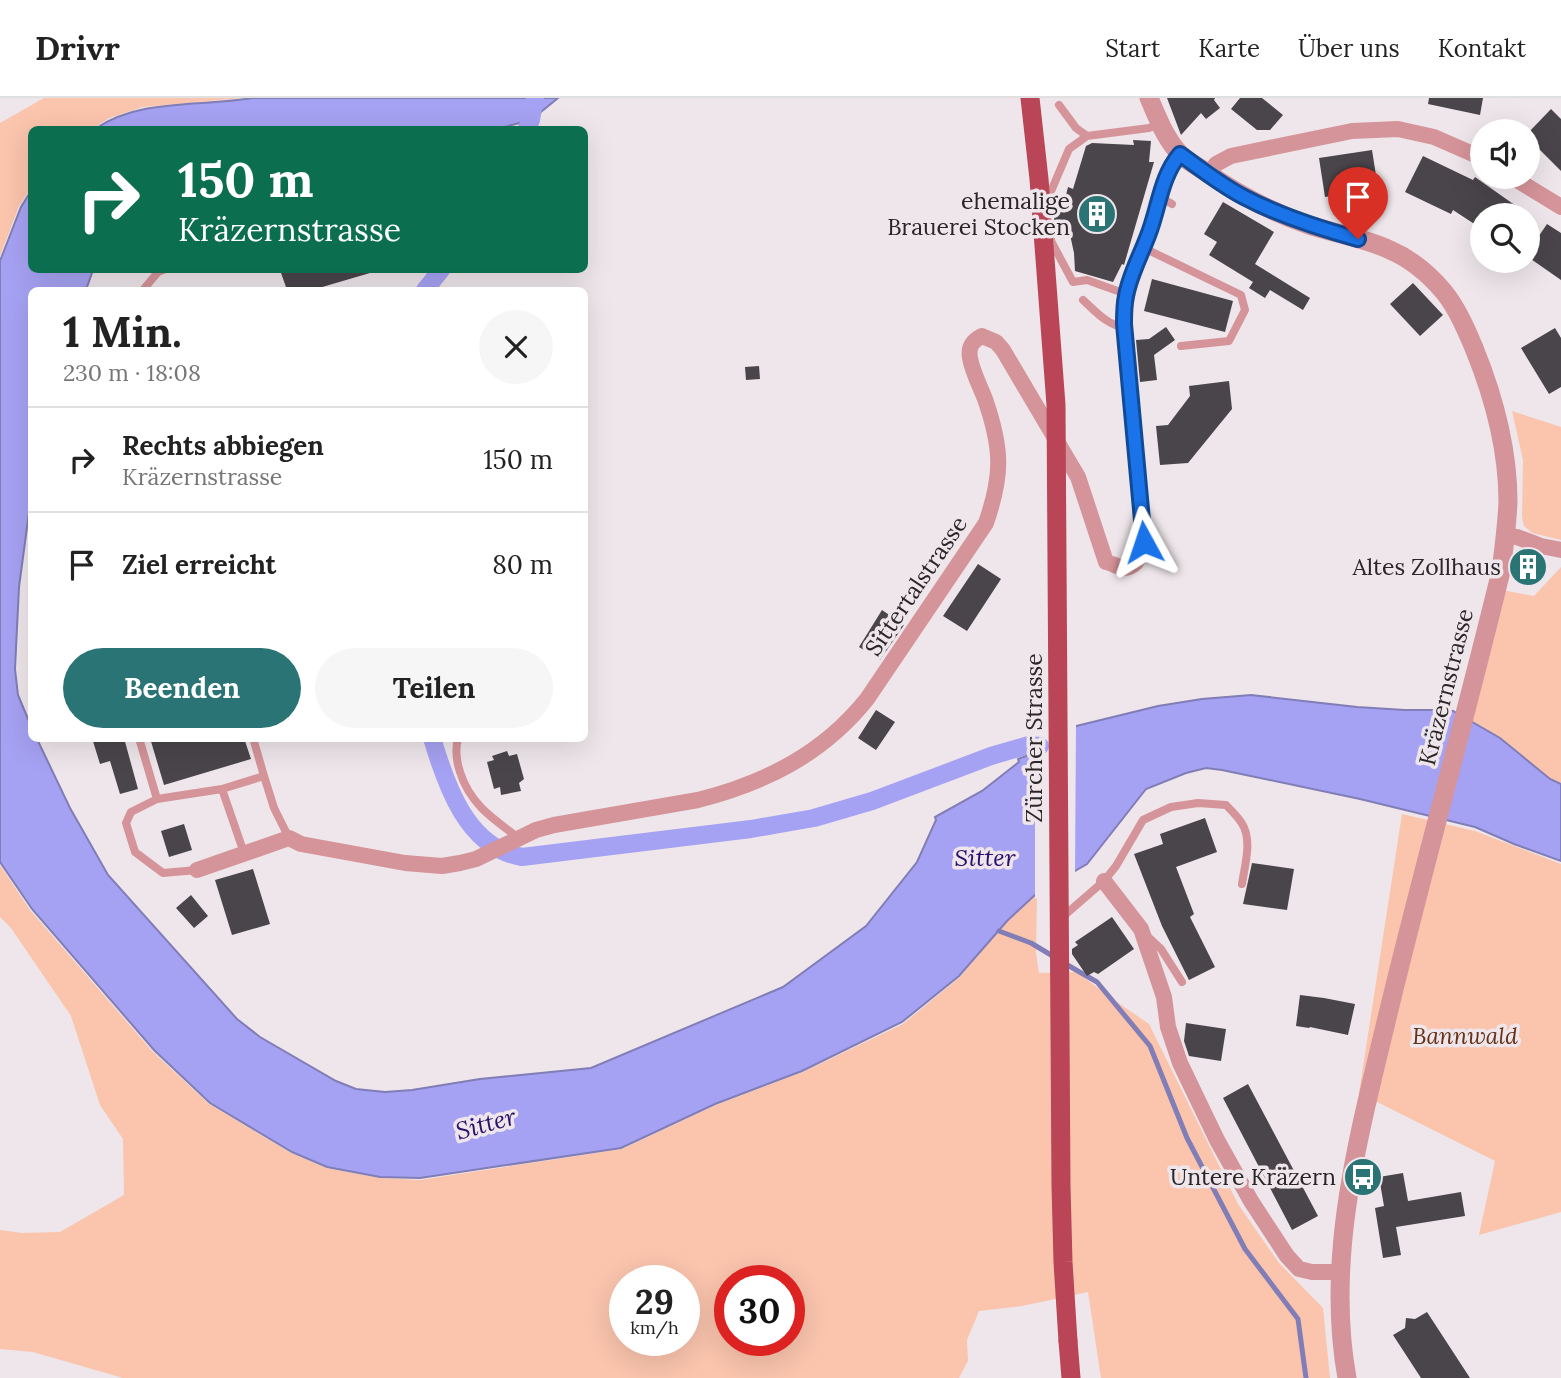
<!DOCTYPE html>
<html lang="de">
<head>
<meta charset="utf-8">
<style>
	:root { --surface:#fff; --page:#f6f6f6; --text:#222; --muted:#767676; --line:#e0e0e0; --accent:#2a7475 }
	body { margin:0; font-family:Lora,serif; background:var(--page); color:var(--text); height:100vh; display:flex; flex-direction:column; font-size:26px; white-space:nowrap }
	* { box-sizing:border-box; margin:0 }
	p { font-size:23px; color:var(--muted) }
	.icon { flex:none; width:38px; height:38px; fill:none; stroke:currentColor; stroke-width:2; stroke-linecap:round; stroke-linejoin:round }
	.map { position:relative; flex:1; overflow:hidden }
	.panel { position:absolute; left:28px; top:189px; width:560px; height:455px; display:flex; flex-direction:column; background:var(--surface); border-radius:10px; box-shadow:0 7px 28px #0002 }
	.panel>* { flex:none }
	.hud { position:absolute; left:28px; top:28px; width:560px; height:147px; border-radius:10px; box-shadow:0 7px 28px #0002; background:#0b6e4f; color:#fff; overflow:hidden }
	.tools { position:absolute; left:1470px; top:21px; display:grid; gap:14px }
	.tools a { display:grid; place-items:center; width:70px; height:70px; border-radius:50%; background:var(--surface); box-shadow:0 7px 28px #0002; font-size:35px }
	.speed { position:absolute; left:609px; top:1167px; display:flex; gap:14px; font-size:35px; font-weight:700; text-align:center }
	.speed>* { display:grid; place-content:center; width:91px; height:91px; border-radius:50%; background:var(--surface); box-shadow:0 7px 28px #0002; line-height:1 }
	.speed small { font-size:18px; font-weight:400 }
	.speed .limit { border:10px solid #d22; background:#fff; color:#111 }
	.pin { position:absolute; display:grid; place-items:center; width:60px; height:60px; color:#fff; margin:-72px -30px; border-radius:50% 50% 50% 0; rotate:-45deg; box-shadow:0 0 7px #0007 }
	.pin .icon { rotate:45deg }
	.me { position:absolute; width:77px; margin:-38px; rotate:355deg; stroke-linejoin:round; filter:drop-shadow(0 0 5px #0008) }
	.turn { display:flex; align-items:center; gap:24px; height:147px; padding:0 35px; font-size:32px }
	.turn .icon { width:91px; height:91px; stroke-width:2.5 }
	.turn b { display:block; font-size:49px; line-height:60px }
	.round { display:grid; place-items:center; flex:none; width:74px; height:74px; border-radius:37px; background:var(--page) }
	.overview { display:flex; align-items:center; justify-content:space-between; height:119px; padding:0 35px }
	h1 { font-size:42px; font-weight:700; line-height:52px }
	.cta { display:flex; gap:14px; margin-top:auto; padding:14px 35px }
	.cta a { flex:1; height:80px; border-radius:42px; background:var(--accent); color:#fff; font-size:28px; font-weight:700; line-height:80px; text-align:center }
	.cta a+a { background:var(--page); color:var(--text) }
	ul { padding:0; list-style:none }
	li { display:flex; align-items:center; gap:21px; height:105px; padding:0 35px; border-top:2px solid var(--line) }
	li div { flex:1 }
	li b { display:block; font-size:26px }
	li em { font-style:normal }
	header { display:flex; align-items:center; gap:42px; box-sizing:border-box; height:98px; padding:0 35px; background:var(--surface); border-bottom:2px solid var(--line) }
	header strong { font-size:33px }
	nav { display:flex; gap:38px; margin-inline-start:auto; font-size:24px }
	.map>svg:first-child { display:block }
</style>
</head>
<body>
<header>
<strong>Drivr</strong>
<nav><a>Start</a><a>Karte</a><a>Über uns</a><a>Kontakt</a></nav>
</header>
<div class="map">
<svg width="1561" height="1280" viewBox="0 0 1561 1280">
	<rect width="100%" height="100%" fill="#eee6ea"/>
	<path fill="#fac4ad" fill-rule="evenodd" d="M44,0H243L143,9L109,20L92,31L32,32L31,90L19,108L0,158V25Z
		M1512,313L1561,329V442L1532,435L1524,428L1522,419L1523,362Z
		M1561,469V686L1550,681L1500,640L1463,618L1496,491L1534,498Z
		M1402,716L1475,733L1561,766V1114L1479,1137L1495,1063L1359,995Z
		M0,767L30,812L152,953L209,1006L291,1055L326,1070L380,1080L420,1082L622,1051L716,1007L803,974L903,926L960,879L1007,823L1037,795L1036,855L1039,875L1077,874L1107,897L1149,926L1238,1106L1279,1165L1323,1210L1330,1280H1101L1088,1194L1022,1208L979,1213L967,1242L968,1263L959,1280H123L33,1254L0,1251V1132L22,1135L60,1134L124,1097L123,1041L100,1007L71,918L11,830L0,819ZM625,1183H684V1242H625ZM730,1183H789V1242H730Z"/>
	<path fill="#a6a2f3" stroke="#817db6" stroke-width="2" d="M252,0H558L531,22L497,31H95C140,0 200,9 252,0Z
		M31,93L32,172H93L86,192H32V392L19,489L15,571L18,597L31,628L32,640L37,641L70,710L108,777L237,921L260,939L336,983L356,991L385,994L412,992L480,981L591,970L783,889L866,828L917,764L936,722L935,719L982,693L1019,664L1018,661L1031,656L1056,633L1158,608L1202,601L1251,597L1357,609L1405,612H1445L1453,613L1500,640L1550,681L1561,686V763L1514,746L1475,729L1360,701L1222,672L1206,670L1186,675L1146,691L1087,766L1037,795L1007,823L959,878L902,924L802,973L715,1006L621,1050L420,1080L380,1079L327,1069L292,1054L210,1005L154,952L32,811L0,764V163L21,109Z"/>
	<path fill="#eee6ea" d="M1076,625L1075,777L1035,801V648L1054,630Z"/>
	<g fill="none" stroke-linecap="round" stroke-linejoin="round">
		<path stroke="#817db6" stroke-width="5" d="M999,833L1031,845L1056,860
			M1064,865L1097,884L1150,948L1187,1040L1245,1151L1298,1221L1306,1280"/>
		<path stroke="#a6a2f3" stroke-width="18" d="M526,32L531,22L535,0
			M425,192L441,172
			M432,640C446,687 467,750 522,759L751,731L814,720L872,703L991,658L1029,647L1040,648"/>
	</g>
	<path fill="#49454a" d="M1167,0H1215L1214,2L1220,10L1206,21L1201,15L1181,37Z
		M1240,0H1262L1283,17L1270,32H1257L1231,11Z
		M1429,0H1483L1480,17L1428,6Z
		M1551,11L1561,21V73L1528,40V35Z
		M1133,42L1151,43L1149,64H1154L1124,167L1122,166L1113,184L1075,173L1074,155L1069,132L1055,127L1054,119L1058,103L1064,105L1068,89L1073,91L1086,48L1092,45L1134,47Z
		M1372,52L1378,90L1325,99L1319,60Z
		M1423,58L1473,82L1475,79L1529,117H1482V131L1453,112L1451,116L1405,94Z
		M1223,104L1274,134L1255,166L1310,200L1303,212L1270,192L1265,200L1249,190L1253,184L1209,157L1217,144L1204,136Z
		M1547,126L1561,135V182L1528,159V154Z
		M280,172H369L370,175L312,192H287Z
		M1152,181L1233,203L1225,234L1144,213Z
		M1413,185L1443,217L1420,238L1390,206Z
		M1166,229L1175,242L1154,257L1157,282L1140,284L1136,242L1149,241Z
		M1555,230L1561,240V289L1549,296L1521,250Z
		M759,268L760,281L746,282L745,269Z
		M1229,283L1232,311L1188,365L1160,367L1156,328L1168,327L1190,298L1189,288Z
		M1517,452L1543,459L1542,462L1545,463L1541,476L1537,475L1535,484L1512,478Z
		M978,466L1001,481L967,533L943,518Z
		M882,512L904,527L880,562L859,549Z
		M876,612L895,624L876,652L858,640Z
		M92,640H124L138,691L120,696L110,663L100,666Z
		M150,640H244L251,661L164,687Z
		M507,653L509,658L517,656L524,681L519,685L521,693L501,697L500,689L494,691L487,664L494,662L492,658Z
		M1205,720L1217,754L1176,769L1194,816L1190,819L1215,869L1189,882L1162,828L1134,756L1163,746L1160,736Z
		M184,726L192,752L169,759L161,733Z
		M1252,765L1294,771L1287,812L1243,806Z
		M253,771L270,826L232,837L215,782Z
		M191,797L208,818L194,830L176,810Z
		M1112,819L1134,851L1098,876L1094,874L1087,878L1072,856V851L1078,847L1075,844Z
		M1300,897L1324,900L1355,906L1348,937L1310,929L1309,930L1296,928Z
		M1186,925L1226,931L1221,963L1189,958L1184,943Z
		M1248,986L1318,1118L1292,1132L1223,1000Z
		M1403,1075L1408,1103L1461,1094L1465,1118L1396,1129L1401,1157L1383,1160L1375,1110L1384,1108L1379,1079Z
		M1427,1214L1470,1280H1421L1393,1237L1405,1230L1406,1220L1415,1221Z"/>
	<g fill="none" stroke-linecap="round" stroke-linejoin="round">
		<path stroke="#d59499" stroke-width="8" d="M1059,7L1076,30L1087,38
			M1160,99L1172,106
			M1049,106V98L1069,51L1087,38L1149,30L1160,26
			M1051,140V143L1073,184L1087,182L1126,196
			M1144,150L1241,197L1245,212L1229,243L1181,248
			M143,192L158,174L163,172
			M1083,202C1095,213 1108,228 1124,229
			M139,640L157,701L222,691L244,755
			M458,640C455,652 456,662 460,674C470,706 493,721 519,740
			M264,678L274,710L289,740
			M222,691L264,678L253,640
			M157,701L131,714L126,725L135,754L163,775L197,772
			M1063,822L1066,816L1104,783L1116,768L1143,722L1171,709L1198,705L1226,707C1231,712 1237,718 1241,724C1253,741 1245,766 1242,786
			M1146,837L1161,851L1182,884"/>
		<path stroke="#d59499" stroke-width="16" d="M1209,77L1216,66L1231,58L1352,33L1398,31L1434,39L1482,60
			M1512,79L1561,109
			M1506,438L1517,439L1541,448L1561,452
			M197,772L289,740L301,746L405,765L442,768L460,765L476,761L536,732L554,727L698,702C765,685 823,656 867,601L986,425C1003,376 1002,350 985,301C980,288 972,273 970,260C968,249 972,243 982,238L996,244L1003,252L1078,379L1106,464C1111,465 1118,469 1123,470C1137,470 1142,455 1144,444L1124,226C1124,187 1141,162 1152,126C1160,101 1163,76 1180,56
			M1104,783L1141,831L1164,899L1168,929L1180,965L1217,1042L1251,1103L1287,1158L1299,1171L1312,1174H1339"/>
		<path stroke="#d59499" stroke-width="19" d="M1149,0C1157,18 1165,41 1180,56C1187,63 1197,68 1206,74C1238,97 1272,114 1309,127C1336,136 1365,140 1390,152C1411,161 1429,176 1444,194C1457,210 1466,231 1474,250C1494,299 1508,351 1508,404C1507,427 1504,450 1501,473C1465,622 1423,770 1387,920C1359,1037 1325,1159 1347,1280"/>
		<path stroke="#b94557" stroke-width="19" d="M1068,1243L1071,1280"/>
		<path stroke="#b94557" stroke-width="19" d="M1030,0L1039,81L1056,307L1061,1088L1063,1164L1068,1243"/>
	</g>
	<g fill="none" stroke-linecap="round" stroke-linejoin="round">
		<defs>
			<path id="route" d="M1144,444L1124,226C1124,216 1124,207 1126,198C1130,174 1145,150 1152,126C1160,101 1163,76 1180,56C1201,71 1221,87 1244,99C1280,118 1318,130 1358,141"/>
		</defs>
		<use href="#route" stroke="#114b97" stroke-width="18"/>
		<use href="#route" stroke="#1a73e8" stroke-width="12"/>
	</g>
	<defs>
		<symbol id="building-disc" viewBox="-11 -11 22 22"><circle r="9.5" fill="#2a7475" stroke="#eee6ea"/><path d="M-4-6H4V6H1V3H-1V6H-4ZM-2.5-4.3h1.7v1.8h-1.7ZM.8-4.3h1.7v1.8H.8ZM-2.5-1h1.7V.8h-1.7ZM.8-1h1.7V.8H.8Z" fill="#fff"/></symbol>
		<symbol id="bus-disc" viewBox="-11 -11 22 22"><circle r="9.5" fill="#2a7475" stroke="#eee6ea"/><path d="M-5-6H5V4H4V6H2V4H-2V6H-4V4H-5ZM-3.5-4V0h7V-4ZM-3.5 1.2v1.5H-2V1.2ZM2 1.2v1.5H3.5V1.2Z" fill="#fff"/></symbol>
	</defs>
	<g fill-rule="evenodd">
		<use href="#building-disc" x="1075" y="94" width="44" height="44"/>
		<use href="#building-disc" x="1506" y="447" width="44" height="44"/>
		<use href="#bus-disc" x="1341" y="1057" width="44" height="44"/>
	</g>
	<g text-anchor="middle" stroke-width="7" stroke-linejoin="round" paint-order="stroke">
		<g font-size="23" fill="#2a2628" stroke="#eee6ea" text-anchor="end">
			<text x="1070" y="111">ehemalige<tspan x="1070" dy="26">Brauerei Stocken</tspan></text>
			<text x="1501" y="477">Altes Zollhaus</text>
			<text x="1336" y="1087">Untere Kräzern</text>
		</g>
		<g font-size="23" fill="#2a2628" stroke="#eee6ea">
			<text transform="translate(916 488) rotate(-56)" y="8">Sittertalstrasse</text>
			<text transform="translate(1446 589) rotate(-76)" y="8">Kräzernstrasse</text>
			<text transform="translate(1034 640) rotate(-90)" y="8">Zürcher Strasse</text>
		</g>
		<g font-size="23" font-style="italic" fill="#673117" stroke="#eee6ea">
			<text x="1465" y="946">Bannwald</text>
		</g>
		<g font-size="24" font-style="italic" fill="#2a0f6d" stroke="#eee6ea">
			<text x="985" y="768">Sitter</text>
			<text transform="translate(486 1026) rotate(-15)" y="8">Sitter</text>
		</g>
	</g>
</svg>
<div class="tools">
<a><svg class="icon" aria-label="sound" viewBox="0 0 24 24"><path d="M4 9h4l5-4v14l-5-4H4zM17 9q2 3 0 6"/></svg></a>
<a><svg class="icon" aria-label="search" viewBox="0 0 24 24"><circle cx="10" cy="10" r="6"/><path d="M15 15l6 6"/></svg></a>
</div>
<div class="speed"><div>29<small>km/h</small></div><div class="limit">30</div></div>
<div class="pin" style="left:1358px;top:141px;background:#d93025"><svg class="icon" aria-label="arrive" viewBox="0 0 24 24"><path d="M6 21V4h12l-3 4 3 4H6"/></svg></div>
<svg class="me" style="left:1144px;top:444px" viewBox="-20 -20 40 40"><path d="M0-17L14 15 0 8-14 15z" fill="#1a73e8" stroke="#fff" stroke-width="4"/></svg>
<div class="hud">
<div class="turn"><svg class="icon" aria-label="right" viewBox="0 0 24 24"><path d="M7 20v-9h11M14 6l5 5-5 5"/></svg><div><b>150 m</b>Kräzernstrasse</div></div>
</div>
<section class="panel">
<div class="overview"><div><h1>1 Min.</h1><p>230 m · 18:08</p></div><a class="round"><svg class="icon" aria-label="close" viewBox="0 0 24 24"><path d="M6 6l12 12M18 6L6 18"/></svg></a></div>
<ul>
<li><svg class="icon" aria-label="right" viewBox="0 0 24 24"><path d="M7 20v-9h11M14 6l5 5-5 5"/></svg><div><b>Rechts abbiegen</b><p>Kräzernstrasse</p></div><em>150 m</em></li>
<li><svg class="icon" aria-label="arrive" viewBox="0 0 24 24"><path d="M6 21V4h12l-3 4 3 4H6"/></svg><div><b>Ziel erreicht</b></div><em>80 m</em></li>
</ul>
<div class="cta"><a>Beenden</a><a>Teilen</a></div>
</section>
</div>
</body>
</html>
